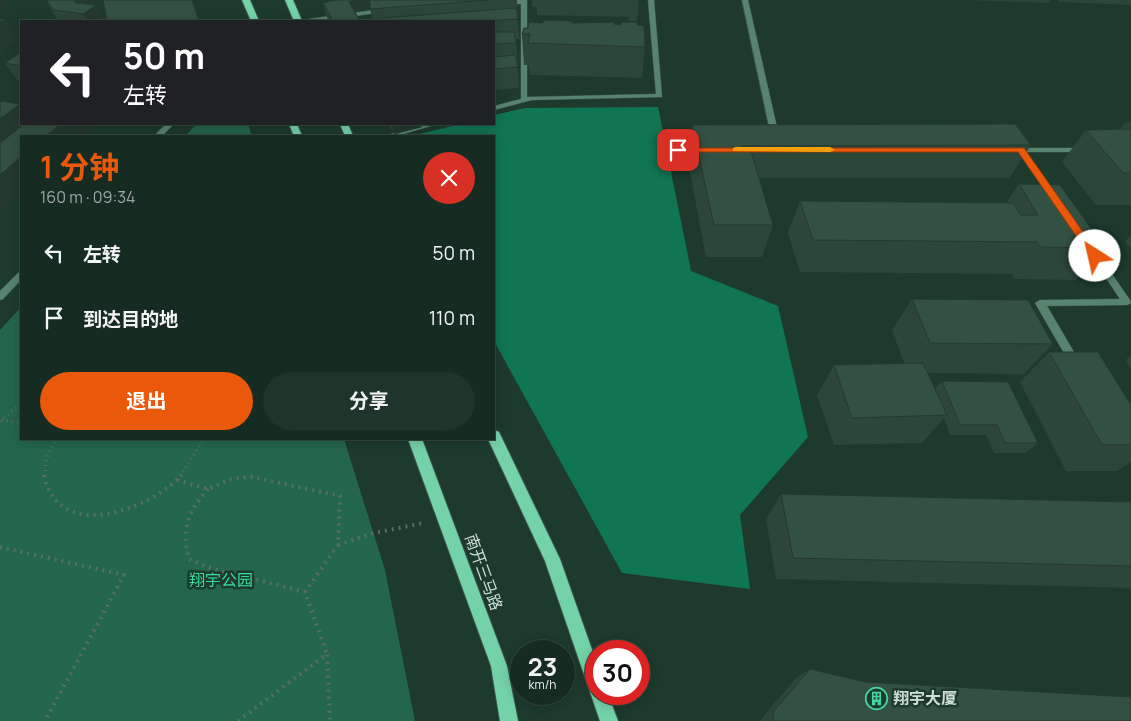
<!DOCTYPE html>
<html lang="zh">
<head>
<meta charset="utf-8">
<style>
	:root { --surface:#162c22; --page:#1f342a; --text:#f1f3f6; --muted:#9ea7a5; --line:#354840; --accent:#ea580c }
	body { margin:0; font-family:Manrope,"Noto Sans SC",sans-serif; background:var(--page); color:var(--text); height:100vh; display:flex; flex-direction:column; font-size:19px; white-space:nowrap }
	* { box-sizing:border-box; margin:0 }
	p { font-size:16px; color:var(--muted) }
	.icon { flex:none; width:28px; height:28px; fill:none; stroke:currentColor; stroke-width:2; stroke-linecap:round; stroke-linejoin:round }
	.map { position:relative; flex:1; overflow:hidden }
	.panel { position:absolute; left:20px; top:135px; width:475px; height:305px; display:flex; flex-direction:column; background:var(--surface); border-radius:0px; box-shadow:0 2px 12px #0003,0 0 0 1px var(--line) }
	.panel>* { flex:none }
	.guide { position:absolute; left:20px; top:20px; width:475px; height:105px; border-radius:0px; box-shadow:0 2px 12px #0003,0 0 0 1px var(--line); background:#202124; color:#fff; overflow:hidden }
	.speed { position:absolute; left:510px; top:640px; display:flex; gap:10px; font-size:25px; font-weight:700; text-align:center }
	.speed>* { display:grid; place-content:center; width:65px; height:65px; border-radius:50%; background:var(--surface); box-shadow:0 2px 12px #0003,0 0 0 1px var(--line); line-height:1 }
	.speed small { font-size:12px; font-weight:400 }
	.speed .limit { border:8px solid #d22; background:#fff; color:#111 }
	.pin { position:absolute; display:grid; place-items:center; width:42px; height:42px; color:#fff; margin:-21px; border-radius:10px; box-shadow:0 2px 8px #0006 }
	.me { position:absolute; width:55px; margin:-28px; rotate:325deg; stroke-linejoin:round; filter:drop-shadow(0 0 4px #0008) }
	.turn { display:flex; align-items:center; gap:18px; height:105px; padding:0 20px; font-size:22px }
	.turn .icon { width:65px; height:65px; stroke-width:2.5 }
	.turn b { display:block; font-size:35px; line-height:42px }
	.round { display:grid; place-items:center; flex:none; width:52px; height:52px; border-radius:26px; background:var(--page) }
	.overview { display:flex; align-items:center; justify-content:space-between; height:85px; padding:0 20px }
	h1 { font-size:30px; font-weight:700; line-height:38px; color:var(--accent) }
	.primary-button { display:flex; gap:10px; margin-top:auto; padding:10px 20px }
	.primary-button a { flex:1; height:58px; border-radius:30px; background:var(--accent); color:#fff; font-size:20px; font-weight:700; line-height:58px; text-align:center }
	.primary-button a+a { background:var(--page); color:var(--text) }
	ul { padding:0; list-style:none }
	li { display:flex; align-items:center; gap:15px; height:65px; padding:0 20px }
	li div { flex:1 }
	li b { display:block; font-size:19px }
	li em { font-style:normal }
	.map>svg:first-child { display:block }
</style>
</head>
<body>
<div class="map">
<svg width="1131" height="721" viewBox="0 0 1131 721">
	<rect width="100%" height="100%" fill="#1d3a2d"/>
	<path fill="#24664d" d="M197,124H248L252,136H185Z
		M21,307V439H344L385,570L415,721H0V330Z"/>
	<path fill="#0f7553" d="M658,107L691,271L778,306L808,437L740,515L750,589L622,573L494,341V136H411L461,124H494V115L525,108Z"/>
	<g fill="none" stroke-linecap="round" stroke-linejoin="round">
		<defs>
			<path id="street" d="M527,0V97L656,94L648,0H654L662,97L532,100L494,110V106L521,99V4H504L501,2L504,0Z
				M742,0H748L779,136L775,138L771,136Z
				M382,9L385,11L384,12L320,21H306L309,19Z
				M166,124H174L162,136H154Z
				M427,124H438L396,136H384Z
				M674,148H700L704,150C697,154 680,154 673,150Z
				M1012,148H1085L1089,150L1085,152H1026L1056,194L1052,197L1049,196L1019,152H1012Z
				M1089,244L1092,245L1130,300L1131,303L1127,305L1047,306L1081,364L1080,367H1072L1035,303L1040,300L1120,299L1085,247Z
				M21,272V280L3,299L0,300V291L18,273Z"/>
			<path id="primary" d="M242,0H250L259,21H251Z
				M285,0H293L302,21H294Z
				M289,124H297L302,136H294Z
				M340,124H348L353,136H345Z
				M494,430L499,432L560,559L596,661V694H608L618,721H600L545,561L488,439H494Z
				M408,439H422L507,666L518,721H500L491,666Z"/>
		</defs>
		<use href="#street" stroke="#3d584c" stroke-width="1"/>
		<use href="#primary" stroke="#3d584c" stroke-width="2"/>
		<path stroke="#566f64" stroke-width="3" stroke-dasharray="1 4" stroke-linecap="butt" d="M2,420L21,423
			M0,421L21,404
			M45,476L46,460L56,439
			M180,476L204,439"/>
		<path stroke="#566f64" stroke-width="4" stroke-dasharray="2 5" stroke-linecap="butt" d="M44,475C58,544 149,510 182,475
			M177,480L208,489L231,479L252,477L340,496L338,545L305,592
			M208,489C188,511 181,529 189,559L210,568L305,592L327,654
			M338,545L374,533L424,523
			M0,547L124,575L45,721
			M238,721L327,654L330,721"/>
		<use href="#street" fill="#57836f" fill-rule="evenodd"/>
		<use href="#primary" fill="#74d2a9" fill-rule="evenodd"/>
	</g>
	<path fill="#2c463a" d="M333,0H517L519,39H516L519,88L494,90V21H373L370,9L355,12L360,21H328L323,3L333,1Z
		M532,0H639L637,21H628L629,17L537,15V7H532Z
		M966,0H1050L1048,3Z
		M1058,0H1131V5L1059,2Z
		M47,2L98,6L97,7L105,21H58Z
		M615,22V24L637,25L645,47L642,78L530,75L529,65H524L522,34L528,28Z
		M21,52V84H20L5,63Z
		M1126,122H1131V205H1096L1062,162L1086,130L1120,129Z
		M388,124H421L422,127L395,134Z
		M692,125L1031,145L1009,178H759L773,225L762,257H706L687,157Z
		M1019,184L1105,248L1076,280L1014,279L1012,274L800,272L788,233L800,201L1006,203Z
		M1131,236V249L1125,242Z
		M912,299L1053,344L1024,374L928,373L935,389L942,381L1038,443L1026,453H994L986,435H950L944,418L922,443L834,445L817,395L834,365L904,363L892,330Z
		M1049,352L1131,405V462L1117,471H1066L1020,382Z
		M1131,355V369L1126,360Z
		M781,494L1131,502V588L776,579L766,519Z
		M810,669L865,682L1131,721H761V719L796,678Z"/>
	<path fill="#24392f" d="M0,0H15L0,9Z
		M73,0H94L98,6L97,7L105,21H87L83,14Z
		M192,0H194L201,21H199Z
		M338,0H371L370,9L355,12Z
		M6,19L20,40L0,53V23Z
		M20,104L21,105V124H35L0,154V119Z
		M61,124H89L93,130L86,136H46Z
		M392,124H421L422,127L395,134Z
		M21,157V194L0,213V175Z"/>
	<path fill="#335143" stroke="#24392f" d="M49,0H74L76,3L96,5L83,14L54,10L47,2Z
		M103,0H192L199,21H107Z
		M337,0H352V1L349,2L360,21H333L323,3Z
		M370,0H490L370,9Z
		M516,8L518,19L485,21H383V18Z
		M0,19H6L0,23Z
		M543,20L572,21V23L615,22L614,24L621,25V22H637V25L644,26L645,47L528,43L530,34H522L524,28H528L529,22L543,23Z
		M494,32H514L516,43L494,44Z
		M21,52V66L5,63Z
		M515,55L518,67L494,69V57Z
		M0,101L20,104L0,119Z
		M1126,122H1131V127Z
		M24,124H61L46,136H21V157L0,175V143Z
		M1015,124L1031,145L742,146L744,151H751L773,225H714L692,125Z
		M1131,129V173H1123L1086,130Z
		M1019,184L1060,185L1105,248L1040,247L1037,242L813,240L800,201L1013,203L1021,215H1038Z
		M912,299L1028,300L1053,344L930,343Z
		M1049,352H1098L1131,405V445H1102Z
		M923,363L947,415L852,418L834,365Z
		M942,381L1008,382L1038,443H1005L997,425H960Z
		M781,494L1131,502V566L793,558Z
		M810,669L865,682L1130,697L1131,699V721H774L773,712Z"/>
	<path fill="#ea580c" stroke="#983908" d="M674,148H1024L1100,256L1095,260L1092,259L1018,152H678L673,150Z"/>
	<path fill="#f59e0b" d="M736,147H830L835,150L830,152L733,151V148Z"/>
	<defs>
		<symbol id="building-ring" viewBox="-11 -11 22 22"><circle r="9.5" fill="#1d3a2d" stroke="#45d49f" stroke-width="1.5"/><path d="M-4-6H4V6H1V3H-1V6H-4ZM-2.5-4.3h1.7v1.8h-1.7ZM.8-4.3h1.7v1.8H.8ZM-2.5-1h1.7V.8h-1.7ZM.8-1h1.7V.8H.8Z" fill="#45d49f"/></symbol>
	</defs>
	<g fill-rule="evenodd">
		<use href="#building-ring" x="864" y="686" width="25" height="25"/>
	</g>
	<g text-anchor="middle" stroke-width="5" stroke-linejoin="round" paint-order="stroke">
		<g font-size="16" fill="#cedfd7" stroke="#1d3a2d">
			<text transform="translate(484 572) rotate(70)" y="6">南开三马路</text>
		</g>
		<g font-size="16" fill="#36dda3" stroke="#1d3a2d">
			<text x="221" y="586">翔宇公园</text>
		</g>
		<g font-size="16" font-weight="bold" fill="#cedfd7" stroke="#1d3a2d" text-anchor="start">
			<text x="893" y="704">翔宇大厦</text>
		</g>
	</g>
</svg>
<div class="speed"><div>23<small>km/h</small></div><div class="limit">30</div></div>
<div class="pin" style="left:678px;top:150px;background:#d93025"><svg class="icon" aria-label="arrive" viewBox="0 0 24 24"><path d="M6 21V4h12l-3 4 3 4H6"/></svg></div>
<svg class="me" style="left:1095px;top:256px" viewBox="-20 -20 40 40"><circle r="19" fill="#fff"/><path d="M0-13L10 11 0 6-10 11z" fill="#ea580c"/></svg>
<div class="guide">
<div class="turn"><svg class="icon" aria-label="left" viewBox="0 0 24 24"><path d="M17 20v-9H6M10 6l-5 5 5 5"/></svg><div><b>50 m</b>左转</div></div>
</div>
<section class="panel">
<div class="overview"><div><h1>1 分钟</h1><p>160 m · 09:34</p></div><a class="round" style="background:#d93025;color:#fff"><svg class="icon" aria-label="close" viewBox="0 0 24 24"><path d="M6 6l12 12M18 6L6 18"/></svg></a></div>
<ul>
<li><svg class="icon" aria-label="left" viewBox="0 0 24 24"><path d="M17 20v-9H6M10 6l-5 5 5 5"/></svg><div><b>左转</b></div><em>50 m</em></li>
<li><svg class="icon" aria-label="arrive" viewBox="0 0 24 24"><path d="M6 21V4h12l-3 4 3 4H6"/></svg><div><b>到达目的地</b></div><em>110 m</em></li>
</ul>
<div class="primary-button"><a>退出</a><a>分享</a></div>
</section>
</div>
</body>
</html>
